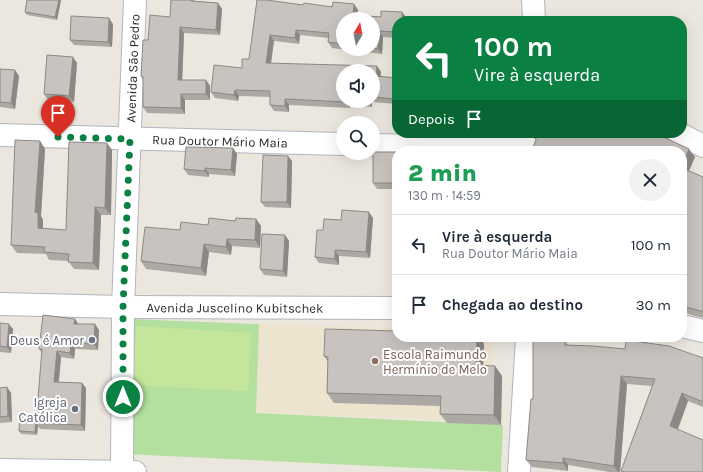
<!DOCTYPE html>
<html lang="pt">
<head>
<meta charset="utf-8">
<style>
	:root { --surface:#fff; --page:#f2f2f3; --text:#1f2937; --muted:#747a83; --line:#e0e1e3 }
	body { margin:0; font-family:Karla,sans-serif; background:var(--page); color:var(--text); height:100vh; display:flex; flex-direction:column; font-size:15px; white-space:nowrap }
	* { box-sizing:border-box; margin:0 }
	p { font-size:13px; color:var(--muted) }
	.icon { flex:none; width:22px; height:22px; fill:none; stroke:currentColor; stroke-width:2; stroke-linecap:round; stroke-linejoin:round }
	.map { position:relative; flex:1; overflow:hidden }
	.details { position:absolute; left:392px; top:146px; width:295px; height:196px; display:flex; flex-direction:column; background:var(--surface); border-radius:16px; box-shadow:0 4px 16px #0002 }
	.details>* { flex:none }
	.guide { position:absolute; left:392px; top:16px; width:295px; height:122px; border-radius:16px; box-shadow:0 4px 16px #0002; background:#0b8043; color:#fff; overflow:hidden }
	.needle { width:26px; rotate:10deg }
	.tools { position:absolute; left:336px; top:12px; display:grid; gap:8px }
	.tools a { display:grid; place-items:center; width:44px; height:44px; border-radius:50%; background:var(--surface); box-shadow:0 4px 16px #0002; font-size:20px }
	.pin { position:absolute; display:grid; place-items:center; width:34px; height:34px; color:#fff; margin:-41px -17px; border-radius:50% 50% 50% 0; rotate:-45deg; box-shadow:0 0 4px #0007 }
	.pin .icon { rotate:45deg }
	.me { position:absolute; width:44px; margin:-22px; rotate:0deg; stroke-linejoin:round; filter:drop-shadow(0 0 3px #0008) }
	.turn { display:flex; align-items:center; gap:14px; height:84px; padding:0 16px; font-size:18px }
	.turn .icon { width:52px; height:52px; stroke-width:2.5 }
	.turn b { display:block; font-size:28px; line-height:34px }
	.then { display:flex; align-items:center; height:38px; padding:0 16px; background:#0003; gap:8px; font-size:15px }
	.round { display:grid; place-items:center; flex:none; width:42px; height:42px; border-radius:21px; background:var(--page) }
	.overview { display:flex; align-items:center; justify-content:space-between; height:68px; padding:0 16px }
	h1 { font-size:24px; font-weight:800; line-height:30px; color:#1e9e55 }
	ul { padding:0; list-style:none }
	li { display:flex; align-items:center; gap:12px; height:60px; padding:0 16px; border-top:1px solid var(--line) }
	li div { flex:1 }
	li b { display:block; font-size:15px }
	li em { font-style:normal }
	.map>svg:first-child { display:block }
</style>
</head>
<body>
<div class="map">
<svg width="703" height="472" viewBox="0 0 703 472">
	<rect width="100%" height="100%" fill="#ece7de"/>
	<path fill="#ede4cf" d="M259,324L397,328V337H493L492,387L504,388L503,396H492L491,422L256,413Z"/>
	<path fill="#b3e09e" d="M131,319L259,324L256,413L503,425L501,472L125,454Z"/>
	<path fill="#c5e69a" d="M136,326L251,333L248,391L132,385Z"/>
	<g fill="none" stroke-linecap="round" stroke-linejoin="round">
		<defs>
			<g id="minor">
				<path d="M533,0L534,21"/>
				<path d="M678,133L703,146"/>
				<path id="s1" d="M0,135L343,144"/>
				<path d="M373,145L529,148"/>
				<path id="s2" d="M0,304L123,307L397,308"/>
				<path d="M682,326L703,331"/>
				<path d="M0,470L135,472"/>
				<path id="s3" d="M122,472L123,307L135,0"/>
				<path d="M519,472L527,337"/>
			</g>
		</defs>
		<use href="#minor" stroke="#b2b4be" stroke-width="24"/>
		<use href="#minor" stroke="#fff" stroke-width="22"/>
	</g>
	<path fill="#aca8a3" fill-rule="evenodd" d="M27,0H61L57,20L27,15L25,12Z
		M171,0H195V1L218,3L222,9L220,35L184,33L182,80H206L210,86V100H185V114L147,113L143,107V80L141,76L148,40L170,17Z
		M257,0L303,5L332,7L354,4L358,10V15L381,17H406L397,21V38L383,37L382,54L332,48L328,42V38L300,35L299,44L274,41L271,64L377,66L381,72L380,77L397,78V104L372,102V107L350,106V108L289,105V112L274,111L270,105V97L239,96L238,101L215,98L211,92L242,68L249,59ZM343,19H373V49H343ZM373,71V101H343Z
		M113,24L112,47L74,45L70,40Z
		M73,57L77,63L74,102L48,100L44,94Z
		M0,69L19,76L15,109L0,107Z
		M40,141L45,149L41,216L43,220V228L66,230L112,150L111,215H101L99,270L74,269L68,261L49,260L46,254L17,253L11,245Z
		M233,148L237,154L235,176L209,174V177L188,175L184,169Z
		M682,151L695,157L689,171L703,177V318L691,315L682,311Z
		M397,154V189H377L373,183Z
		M292,161L291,208L265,207L261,202Z
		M373,218L370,258L339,256V265L319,263L315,257L323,230L341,220Z
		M256,219L261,226L260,248L232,246L231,255L209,252L206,276L146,269L141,261L180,230L235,221Z
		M285,235L289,241L287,277L264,275L260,269Z
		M75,319L78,324L99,330L98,350L75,349L74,359L61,357L59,382L82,383L86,388L85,431L40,429L38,426L37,435L21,434L19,431L36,418L42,353L39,349Z
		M0,323L13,329L11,353L0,352Z
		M397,337H479L484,344L483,366H495L502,376L501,425L447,423L440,414V406L334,403L327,393L328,362L324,356Z
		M565,341L568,345L703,358V407L688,401L678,429L703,472H622L621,471L652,386L627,384L620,472H609L568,465V471L532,467L526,460L533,399Z
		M7,387L11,393L12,422L0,423V388Z"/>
	<path fill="#8c8885" d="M59,0H61L57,20L55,17Z
		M218,3L222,9L220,35L216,30Z
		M354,4L358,10L357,19L353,15Z
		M402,12L406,17V21H402Z
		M109,18L113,24L112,47L108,42Z
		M180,27L184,33L182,86L178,80Z
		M296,30L300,35L299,44L295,38Z
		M379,31L383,37L382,54L378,49Z
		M270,35L274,41L270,69L266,63Z
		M73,57L77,63L74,102L69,96Z
		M377,66L381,72L380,82L376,76Z
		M15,70L19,76L15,109L11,103Z
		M206,80L210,86V100L206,94Z
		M235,90L239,96L238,101L234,95Z
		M181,94L185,100V114L181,108Z
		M396,94L397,96V101L396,99Z
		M285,99L289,105V112L285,106Z
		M346,101L350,106V108L346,102Z
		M368,101H371L372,102V107Z
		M40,141L45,149L41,216L43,220V235L38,228L35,212Z
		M107,143L112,150L111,215L105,208Z
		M233,148L237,154L235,176L231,170Z
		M689,149L695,157L687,175L682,169V165Z
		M288,156L292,161L291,208L287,202Z
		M205,168L209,174V177L205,171Z
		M95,207L101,215L99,270L93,263Z
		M369,212L373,218L370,258L366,252Z
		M256,219L261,226L260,248L255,240Z
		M285,235L289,241L287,277L283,271Z
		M227,239L232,246L231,255L226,247Z
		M204,244L209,252L206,276L201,268Z
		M335,250L339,256V265L335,259Z
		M75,319L79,325L74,324Z
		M9,324L13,329L11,353L7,347Z
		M95,324L99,330L98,350L94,344Z
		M477,337H479L484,344L483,375L476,365Z
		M71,343L75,349L74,359L70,353Z
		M57,351L61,357L58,387L54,382Z
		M495,366L502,376L501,425L494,415Z
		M621,376L627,384L620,472H618L614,466Z
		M82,383L86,388L85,431L81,425Z
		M7,387L11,393L12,422L8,416Z
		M682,393L688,401L676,434L670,426Z
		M36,418V423L38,426L37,435L35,432Z
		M563,458L568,465V471L563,463Z"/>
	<path fill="#c8c3be" stroke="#8c8885" d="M27,0H59L55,17L25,12Z
		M171,0H191V1L218,3L216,30L180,27L178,80H206V94H181V108L143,107V77L141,76L143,40H148L150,15L170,17Z
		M257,0H267L303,5L304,3L332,7L333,2L354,4L353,15L381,17V11L402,12V21H397V32L379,31L378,49L373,48V19H343V44L328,42L329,33L296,30L295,38L270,35L266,63L377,66L376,76L397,78V94H396V99L373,97V71H343V101H346V102L285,99V106L270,105V91L235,90L234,95L211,92L214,65L242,68V59H249Z
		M71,16L109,18L108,42L70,40Z
		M47,55L73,57L69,96L44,94Z
		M0,69L15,70L11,103L0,102Z
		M534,133H655L689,149L682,165V151H533V147L536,140Z
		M15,140L40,141L35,212L38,213V228L66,230L69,142L107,143L105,208L95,207L93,263L68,262L69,254L44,252L45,247L11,245Z
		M186,147L233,148L231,170L205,168V171L184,169Z
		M422,150L450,151H422Z
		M373,152H396V157H397V181H396V183H373Z
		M263,155L288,156L287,202H261Z
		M682,168L703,177V312L701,311L686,307L682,305Z
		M342,210L369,212L366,252L335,250V259L315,257L317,230H323L324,219L341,220Z
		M209,218L235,221L236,218L256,219L255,240L227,239L226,247L204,244L201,268L141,261L145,227L180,230L181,222L208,225Z
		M396,229L397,230V254H394Z
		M262,234L285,235L283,271L260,269Z
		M43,315L75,319L74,324H95L94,344L71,343L70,353L57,351L54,382L82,383L81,425L36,423L42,349H39Z
		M0,323L9,324L7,347L0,346Z
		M325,329L397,331V337H477L476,365L495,366L494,415L440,414L441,396L327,393L328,357L324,356Z
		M626,340L669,346L703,358V402L682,393L670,426L703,440V472H625L621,471L655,379L621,376L614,466L563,458V463L526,460L531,399H533V341H565V345L593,346L625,349Z
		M7,387L8,416L0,417V388Z
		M20,417L36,418L35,432L19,431Z"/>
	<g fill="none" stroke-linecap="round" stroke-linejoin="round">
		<path stroke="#0b8043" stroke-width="7" stroke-dasharray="0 12.6" d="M58,137L130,139L123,307V397"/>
	</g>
	<g fill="#6b7280" stroke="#fff" stroke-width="1.5">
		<circle cx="92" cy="340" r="4"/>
		<circle cx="75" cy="409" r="4"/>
	</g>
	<circle fill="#8d6e63" stroke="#fff" stroke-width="1.5" cx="375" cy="361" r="4"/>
	<g text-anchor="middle" stroke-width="4" stroke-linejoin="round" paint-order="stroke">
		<g font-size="13" fill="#2b2b2b" stroke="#fff">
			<text dy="5" stroke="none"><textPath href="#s3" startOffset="404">Avenida São Pedro</textPath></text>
			<text dy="5" stroke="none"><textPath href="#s1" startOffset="220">Rua Doutor Mário Maia</textPath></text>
			<text dy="5" stroke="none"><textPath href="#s2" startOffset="235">Avenida Juscelino Kubitschek</textPath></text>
		</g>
		<g font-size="13" fill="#5b616d" stroke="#fff" text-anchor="end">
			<text x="84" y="345">Deus é Amor</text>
			<text x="67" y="407">Igreja<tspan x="67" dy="15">Católica</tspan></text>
		</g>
		<g font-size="13" fill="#785e54" stroke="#fff" text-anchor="start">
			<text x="383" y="359">Escola Raimundo<tspan x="383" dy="15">Hermínio de Melo</tspan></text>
		</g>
	</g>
</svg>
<div class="tools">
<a><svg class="needle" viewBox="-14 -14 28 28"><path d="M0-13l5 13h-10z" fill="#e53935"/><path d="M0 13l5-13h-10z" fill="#747a83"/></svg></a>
<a><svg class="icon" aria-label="sound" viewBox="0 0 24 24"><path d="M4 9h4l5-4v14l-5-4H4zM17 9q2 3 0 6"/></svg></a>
<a><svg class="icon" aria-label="search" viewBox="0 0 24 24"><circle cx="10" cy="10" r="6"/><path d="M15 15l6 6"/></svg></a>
</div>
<div class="pin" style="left:58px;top:137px;background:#d93025"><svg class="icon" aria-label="arrive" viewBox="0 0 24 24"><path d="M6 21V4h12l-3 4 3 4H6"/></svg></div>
<svg class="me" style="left:123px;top:397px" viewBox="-20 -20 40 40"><circle r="17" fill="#0b8043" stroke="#fff" stroke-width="3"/><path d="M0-11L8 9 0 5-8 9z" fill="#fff"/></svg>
<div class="guide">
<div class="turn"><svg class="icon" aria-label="left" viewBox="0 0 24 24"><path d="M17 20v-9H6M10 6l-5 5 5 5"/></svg><div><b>100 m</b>Vire à esquerda</div></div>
<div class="then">Depois<svg class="icon" aria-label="arrive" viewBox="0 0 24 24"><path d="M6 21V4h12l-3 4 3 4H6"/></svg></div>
</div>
<section class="details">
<div class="overview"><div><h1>2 min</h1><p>130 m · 14:59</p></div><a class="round"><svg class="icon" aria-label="close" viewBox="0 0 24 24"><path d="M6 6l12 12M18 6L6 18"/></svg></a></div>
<ul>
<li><svg class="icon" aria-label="left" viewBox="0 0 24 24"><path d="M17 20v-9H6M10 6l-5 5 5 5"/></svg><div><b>Vire à esquerda</b><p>Rua Doutor Mário Maia</p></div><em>100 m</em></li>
<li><svg class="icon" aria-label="arrive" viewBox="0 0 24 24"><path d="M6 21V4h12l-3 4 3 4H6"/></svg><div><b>Chegada ao destino</b></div><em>30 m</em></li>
</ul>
</section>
</div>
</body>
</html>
